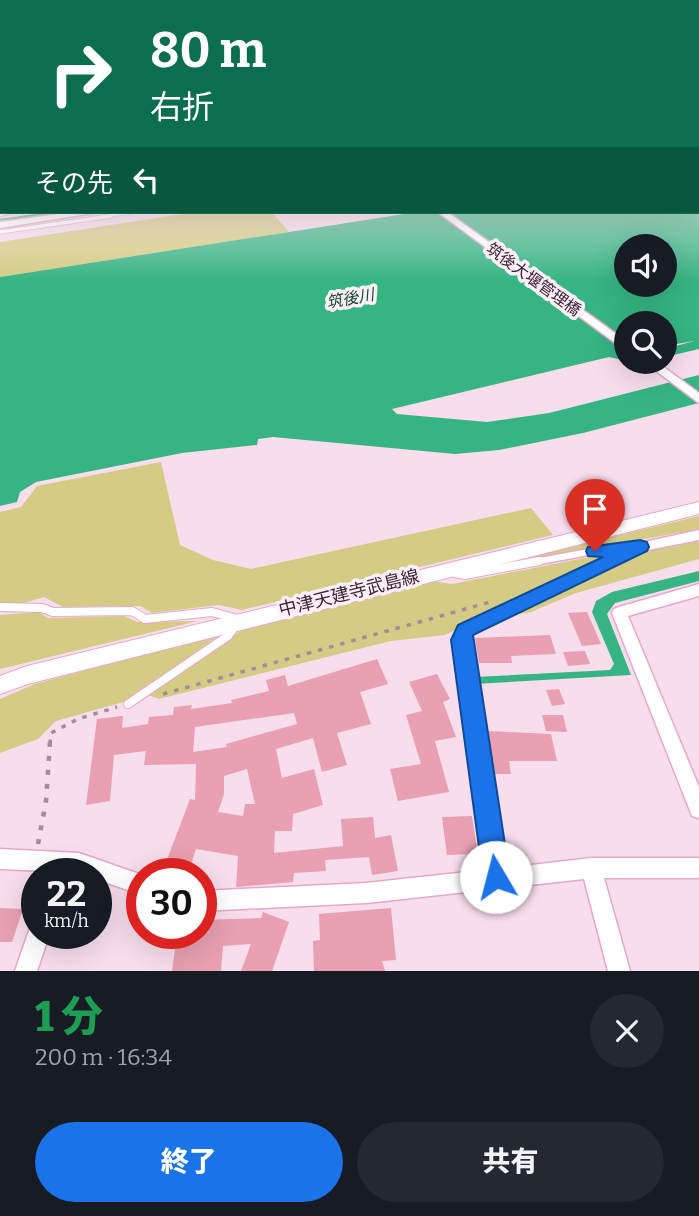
<!DOCTYPE html>
<html lang="ja">
<head>
<meta charset="utf-8">
<style>
	:root { --surface:#171b24; --page:#242831; --text:#f1f3f6; --muted:#9ea1a6; --accent:#1a73e8 }
	body { margin:0; font-family:Bitter,"Noto Sans JP",serif; background:var(--page); color:var(--text); height:100vh; display:flex; flex-direction:column; font-size:26px; white-space:nowrap }
	* { box-sizing:border-box; margin:0 }
	p { font-size:23px; color:var(--muted) }
	.icon { flex:none; width:38px; height:38px; fill:none; stroke:currentColor; stroke-width:2; stroke-linecap:round; stroke-linejoin:round }
	.map { position:relative; height:971px; overflow:hidden }
	.sheet { display:flex; flex-direction:column; background:var(--surface); flex:1 }
	.sheet>* { flex:none }
	.guide { position:absolute; left:0px; top:0px; width:700px; height:214px; box-shadow:0 7px 28px #0002; background:#0b6e4f; color:#fff; overflow:hidden }
	.controls { position:absolute; left:614px; top:234px; display:grid; gap:14px }
	.controls a { display:grid; place-items:center; width:63px; height:63px; border-radius:50%; background:var(--surface); box-shadow:0 7px 28px #0002; font-size:35px }
	.speed { position:absolute; left:21px; top:858px; display:flex; gap:14px; font-size:35px; font-weight:700; text-align:center }
	.speed>* { display:grid; place-content:center; width:91px; height:91px; border-radius:50%; background:var(--surface); box-shadow:0 7px 28px #0002; line-height:1 }
	.speed small { font-size:18px; font-weight:400 }
	.speed .limit { border:10px solid #d22; background:#fff; color:#111 }
	.pin { position:absolute; display:grid; place-items:center; width:60px; height:60px; color:#fff; margin:-72px -30px; border-radius:50% 50% 50% 0; rotate:-45deg; box-shadow:0 0 7px #0007 }
	.pin .icon { rotate:45deg }
	.me { position:absolute; width:77px; margin:-38px; rotate:352deg; stroke-linejoin:round; filter:drop-shadow(0 0 5px #0008) }
	.turn { display:flex; align-items:center; gap:24px; height:147px; padding:0 35px; font-size:32px }
	.turn .icon { width:91px; height:91px; stroke-width:2.5 }
	.turn b { display:block; font-size:49px; line-height:60px }
	.then { display:flex; align-items:center; height:66px; padding:0 35px; background:#0003; gap:14px; font-size:26px }
	.round { display:grid; place-items:center; flex:none; width:74px; height:74px; border-radius:37px; background:var(--page) }
	.head { display:flex; align-items:center; justify-content:space-between; height:119px; padding:0 35px }
	h1 { font-size:42px; font-weight:800; line-height:52px; color:#1e9e55 }
	.button { display:flex; gap:14px; margin-top:auto; padding:14px 35px }
	.button a { flex:1; height:80px; border-radius:42px; background:var(--accent); color:#fff; font-size:28px; font-weight:800; line-height:80px; text-align:center }
	.button a+a { background:var(--page); color:var(--text) }
	.map>svg:first-child { display:block }
</style>
</head>
<body>
<div class="map">
<svg width="699" height="971" viewBox="0 0 699 971">
	<rect width="100%" height="100%" fill="#f8dded"/>
	<path fill="#d4cc84" d="M196,212H272L289,232L0,277V242Z
		M161,462L180,545L213,560L251,569L531,508L553,535L242,610L219,605L152,613L140,606L63,607L44,597L0,610V512L21,507L37,486Z
		M699,516V529L476,570Z
		M699,540V559L576,593L531,612L508,616L639,553Z
		M616,552L445,635L391,641L159,699L148,695L246,627L429,581L452,584Z
		M39,612L48,618L124,616L137,622L198,621L0,669V615Z
		M222,633L127,701L56,721L38,739L0,753V699L35,684Z"/>
	<path fill="#36b483" fill-rule="evenodd" d="M699,146V349L665,357V349L694,341L665,346V324H626V340L618,342L626,344V361L609,357L392,409L397,414L487,422L549,413L699,375V403L583,433L499,450L455,454L273,437L258,439L257,445L182,453L36,482L20,492L17,502L0,506V277L417,212H698ZM626,247H665V285H626Z
		M699,571V581L615,603L607,614L631,675L475,684V677L610,670L614,664L592,612L596,601L612,592Z"/>
	<g fill="none" stroke-linecap="round" stroke-linejoin="round">
		<path stroke="#36b483" stroke-width="2" d="M20,217L60,212"/>
		<path stroke="#36b483" stroke-width="2.5" d="M0,220L33,216"/>
	</g>
	<path fill="#e8a0b2" fill-rule="evenodd" d="M587,612L601,644L582,646L568,613Z
		M550,635L556,654L511,656L512,663H479L475,638Z
		M585,651L590,664L568,666L563,652Z
		M377,659L388,684L360,692L371,724L337,733L347,765L322,772L313,738L276,749L282,778L314,769L323,805L293,814L292,831H275L274,853L343,846L341,819L373,817L375,838L391,835L398,871L372,875L369,857L325,860L326,871L294,873L293,882L236,887L238,856L196,849L188,873H162L190,799L195,800L196,764L144,765L146,751L114,755L110,801L86,805L97,719L123,716L122,728L148,724L149,717L173,715L174,707L192,705L191,709L232,703L231,700L269,691L266,680L285,675L288,686ZM294,713L297,724L226,744L227,747L193,752L195,727ZM247,769L255,804H245L243,816L218,812L224,794V776Z
		M437,674L450,699L443,702L456,737L435,741L449,792L398,801L390,769L421,764L406,715L422,711L409,682Z
		M559,689L565,704L552,706L546,690Z
		M542,715H563L567,732L546,731Z
		M486,731L551,734L557,761H509L511,774H493Z
		M472,816L478,854L447,855L442,817Z
		M0,908L23,909L12,942H0Z
		M391,908L396,960L382,961L385,971H314L313,941L320,940L319,914Z
		M263,912L289,922L272,971H241L251,944L223,946L221,971H172L177,933H201V920L261,918Z"/>
	<g fill="none" stroke-linecap="round" stroke-linejoin="round">
		<defs>
			<path id="service-far3" d="M99,217L136,212"/>
			<path id="service-far2" d="M0,232L111,216"/>
			<path id="service-far1" d="M529,563L621,546L637,547"/>
			<path id="service" d="M455,573L465,575L539,561
				M0,607L42,608L53,612L132,611L145,619L212,612L234,618
				M128,704L228,636L235,626"/>
			<path id="minor" d="M0,212H15L0,216Z
				M699,530V540L643,551L471,634L469,640L505,868L591,858H699V878H604L630,971H608L584,879L366,903L201,911V891L366,883L485,870L453,640L460,626L635,544Z
				M699,584V596L628,616L699,787V818L692,816L612,613L614,609L619,607Z
				M0,849L79,853L142,875V895L96,879V873L0,869Z
				M37,923V933H50L37,971H15L31,925Z"/>
			<path id="tertiary" d="M438,212H447L626,341V349L622,348Z
				M644,362H657L699,393V403Z"/>
			<path id="secondary" d="M699,502V514L28,684L0,694V676L27,666Z"/>
			<path id="trunk" d="M73,212H99L0,228V222Z"/>
		</defs>
		<use href="#service-far3" stroke="#e7a7cd" stroke-width="3.5"/>
		<use href="#service-far2" stroke="#e7a7cd" stroke-width="5"/>
		<use href="#service-far1" stroke="#e7a7cd" stroke-width="9"/>
		<use href="#service" stroke="#e7a7cd" stroke-width="10"/>
		<use href="#minor" stroke="#e7a7cd" stroke-width="3"/>
		<use href="#tertiary" stroke="#e7a7cd" stroke-width="3"/>
		<use href="#secondary" stroke="#e7a7cd" stroke-width="2"/>
		<use href="#trunk" stroke="#e7a7cd" stroke-width="3"/>
		<path stroke="#a58b9b" stroke-width="3.5" stroke-dasharray="4.5 7" stroke-linecap="butt" d="M163,694L494,601
			M50,744L51,733L78,719L117,707"/>
		<path stroke="#a58b9b" stroke-width="4.5" stroke-dasharray="5 9" stroke-linecap="butt" d="M38,844L46,801L50,742"/>
		<use href="#service-far3" stroke="#fff" stroke-width="2.5"/>
		<use href="#service-far2" stroke="#fff" stroke-width="3.5"/>
		<use href="#service-far1" stroke="#fff" stroke-width="6"/>
		<use href="#service" stroke="#fff" stroke-width="8"/>
		<use href="#minor" fill="#fff" fill-rule="evenodd"/>
		<use href="#tertiary" fill="#fff" fill-rule="evenodd"/>
		<use href="#secondary" fill="#fff" fill-rule="evenodd"/>
		<use href="#trunk" fill="#fff" fill-rule="evenodd"/>
	</g>
	<linearGradient id="sky" x2="0" y2="1"><stop stop-color="#61b4c0"/><stop offset="0.52" stop-color="#fcf0f7"/><stop offset="1" stop-color="#fcf0f7" stop-opacity="0"/></linearGradient>
	<rect width="699" height="282" fill="url(#sky)"/>
	<path fill="#1a73e8" stroke="#114b97" stroke-width="2" d="M640,540L647,542L649,547L647,551L473,635L510,877L506,886L496,890L487,886L483,877L451,640L458,625L603,557L588,556L586,551L588,547Z"/>
	<g text-anchor="middle" stroke-width="7" stroke-linejoin="round" paint-order="stroke">
		<g font-size="16" fill="#3e2535" stroke="#fdeff7">
			<text transform="translate(534 279) rotate(36)" y="6">筑後大堰管理橋</text>
		</g>
		<g font-size="16" font-style="italic" fill="#144732" stroke="#fdeff7">
			<text transform="translate(350 298) rotate(-10)" y="6">筑後川</text>
		</g>
		<g font-size="18" fill="#3e2535" stroke="#fdeff7">
			<text transform="translate(349 593) rotate(-14)" y="6">中津天建寺武島線</text>
		</g>
	</g>
</svg>
<div class="controls">
<a><svg class="icon" aria-label="sound" viewBox="0 0 24 24"><path d="M4 9h4l5-4v14l-5-4H4zM17 9q2 3 0 6"/></svg></a>
<a><svg class="icon" aria-label="search" viewBox="0 0 24 24"><circle cx="10" cy="10" r="6"/><path d="M15 15l6 6"/></svg></a>
</div>
<div class="speed"><div>22<small>km/h</small></div><div class="limit">30</div></div>
<div class="pin" style="left:595px;top:551px;background:#d93025"><svg class="icon" aria-label="arrive" viewBox="0 0 24 24"><path d="M6 21V4h12l-3 4 3 4H6"/></svg></div>
<svg class="me" style="left:496px;top:877px" viewBox="-20 -20 40 40"><circle r="19" fill="#fff"/><path d="M0-13L10 11 0 6-10 11z" fill="#1a73e8"/></svg>
<div class="guide">
<div class="turn"><svg class="icon" aria-label="right" viewBox="0 0 24 24"><path d="M7 20v-9h11M14 6l5 5-5 5"/></svg><div><b>80 m</b>右折</div></div>
<div class="then">その先<svg class="icon" aria-label="left" viewBox="0 0 24 24"><path d="M17 20v-9H6M10 6l-5 5 5 5"/></svg></div>
</div>
</div>
<section class="sheet">
<div class="head"><div><h1>1 分</h1><p>200 m · 16:34</p></div><a class="round"><svg class="icon" aria-label="close" viewBox="0 0 24 24"><path d="M6 6l12 12M18 6L6 18"/></svg></a></div>
<div class="button"><a>終了</a><a>共有</a></div>
</section>
</body>
</html>
